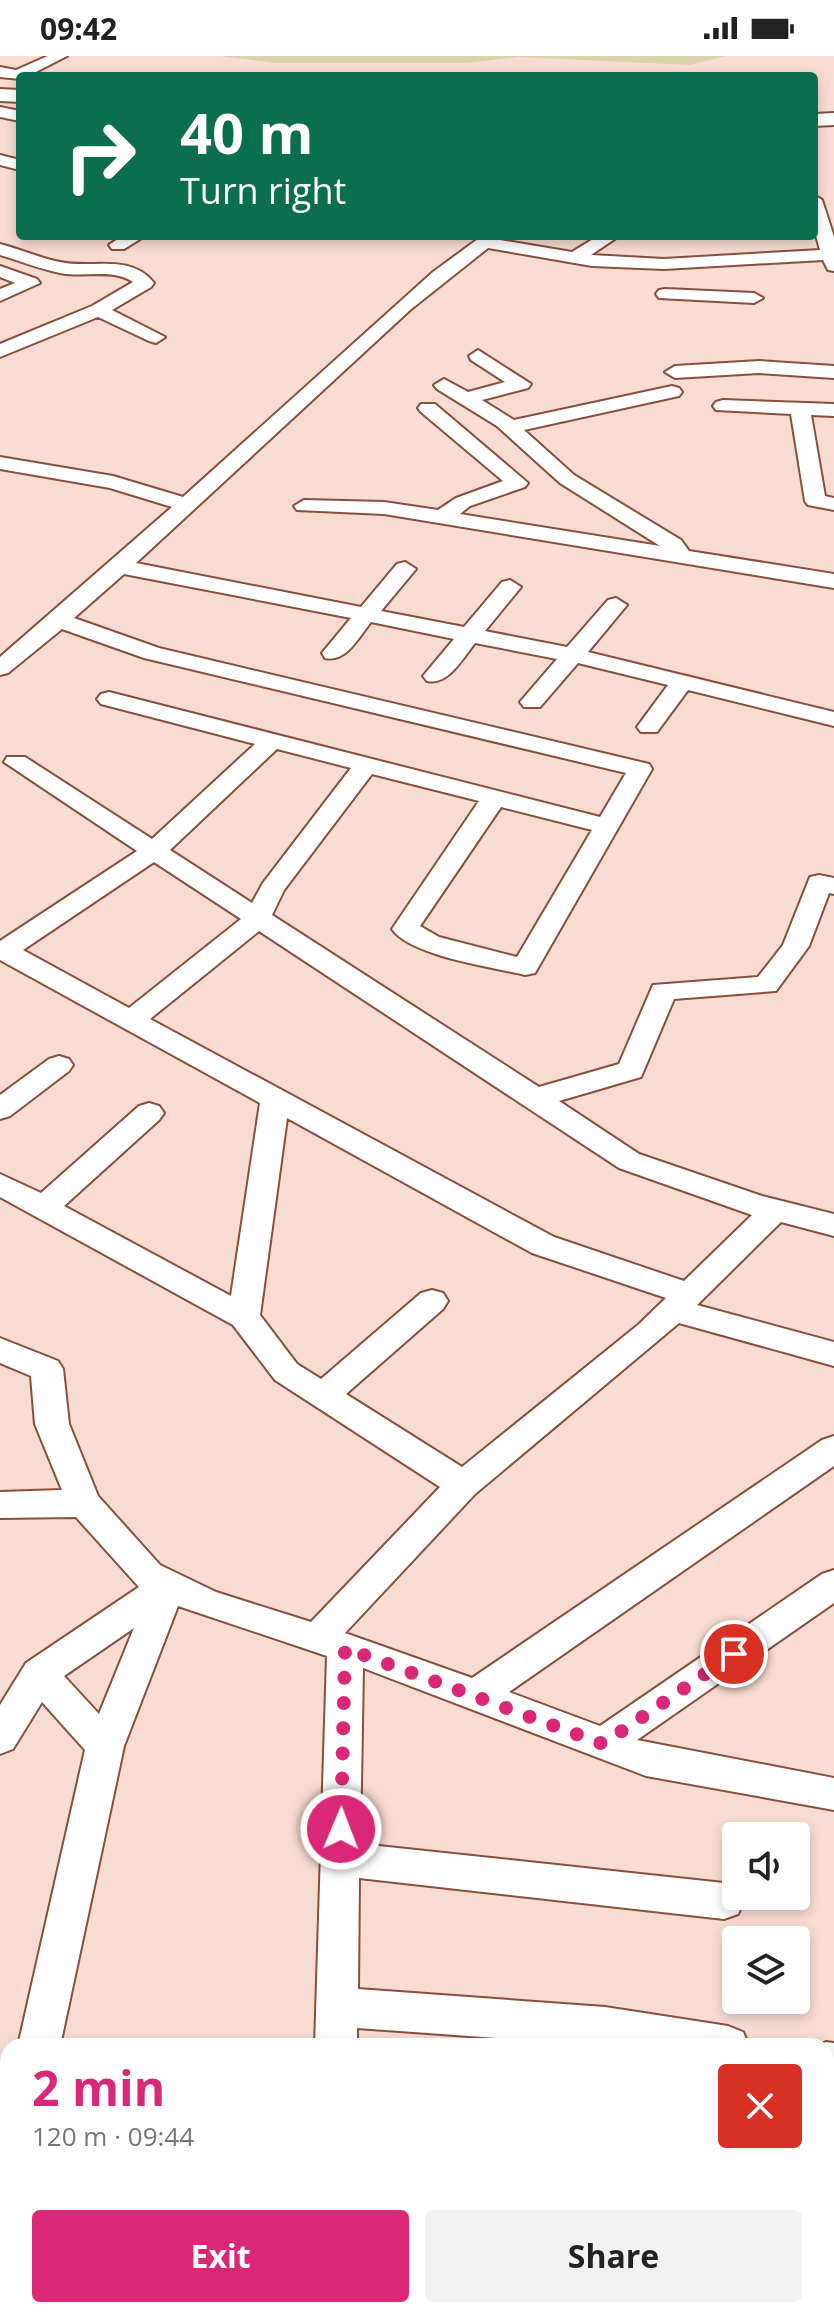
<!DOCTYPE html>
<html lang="en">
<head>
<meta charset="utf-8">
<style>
	:root { --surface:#fff; --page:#f2f2f2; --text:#222; --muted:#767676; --accent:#db2777 }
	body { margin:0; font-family:"Open Sans",sans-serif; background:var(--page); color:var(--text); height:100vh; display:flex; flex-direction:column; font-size:30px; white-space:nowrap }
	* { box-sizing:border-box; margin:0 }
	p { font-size:26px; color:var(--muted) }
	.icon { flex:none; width:44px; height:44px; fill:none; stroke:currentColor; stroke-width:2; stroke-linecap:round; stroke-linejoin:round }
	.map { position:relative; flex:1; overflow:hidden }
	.drawer { position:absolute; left:0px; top:1982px; width:834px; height:280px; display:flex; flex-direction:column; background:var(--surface); border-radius:24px 24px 0 0; box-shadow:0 4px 12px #0003 }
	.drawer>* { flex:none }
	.hud { position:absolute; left:16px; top:16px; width:802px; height:168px; border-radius:8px; box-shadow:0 4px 12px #0003; background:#0b6e4f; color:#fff; overflow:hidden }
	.controls { position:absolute; left:722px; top:1766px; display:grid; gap:16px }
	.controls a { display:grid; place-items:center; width:88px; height:88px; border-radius:8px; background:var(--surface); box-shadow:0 4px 12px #0003; font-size:40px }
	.pin { position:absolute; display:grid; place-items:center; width:68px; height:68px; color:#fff; margin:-34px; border:4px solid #fff; border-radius:50%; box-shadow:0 2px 8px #0007 }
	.me { position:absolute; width:88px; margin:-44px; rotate:1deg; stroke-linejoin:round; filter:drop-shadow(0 0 6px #0008) }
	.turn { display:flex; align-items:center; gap:28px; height:168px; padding:0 32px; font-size:36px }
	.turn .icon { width:104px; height:104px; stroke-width:2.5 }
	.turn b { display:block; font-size:56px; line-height:68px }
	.round { display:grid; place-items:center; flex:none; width:84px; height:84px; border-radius:8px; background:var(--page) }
	.head { display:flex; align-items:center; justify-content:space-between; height:136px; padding:0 32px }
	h1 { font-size:48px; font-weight:700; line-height:60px; color:var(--accent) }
	.action { display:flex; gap:16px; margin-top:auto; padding:16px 32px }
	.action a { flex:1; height:92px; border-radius:8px; background:var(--accent); color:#fff; font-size:32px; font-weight:700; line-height:92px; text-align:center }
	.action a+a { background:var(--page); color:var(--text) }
	.status { display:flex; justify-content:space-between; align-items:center; height:56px; padding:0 40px; background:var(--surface); direction:ltr }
	.status svg { height:22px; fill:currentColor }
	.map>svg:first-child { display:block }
</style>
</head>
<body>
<div class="status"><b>09:42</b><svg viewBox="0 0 49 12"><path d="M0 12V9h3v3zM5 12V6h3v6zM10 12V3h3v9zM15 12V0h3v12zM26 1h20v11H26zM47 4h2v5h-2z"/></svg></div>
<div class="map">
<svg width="834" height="2262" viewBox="0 0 834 2262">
	<rect width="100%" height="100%" fill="#f8dcd2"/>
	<path fill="#d8d3ac" d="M220,0H726L690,9L518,1L466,7H276Z"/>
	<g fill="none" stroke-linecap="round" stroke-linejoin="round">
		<defs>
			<path id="minor" d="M48,0H67L28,20H20V23L0,21V11L16,14Z
				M0,51L20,55V65L0,61Z
				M0,99L20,104V114L0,109Z
				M814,139L822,144L834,181V215L828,214L823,204L664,213L592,210L488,192L410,254L136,507L361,551L397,508L405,506L416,513L381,555L464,571L502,526L510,524L521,531L485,575L567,591L608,544L616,542L627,549L588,596L834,656V670L688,634L657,676H641L637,671L668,629L578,607L540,651H524L520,646L557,603L475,587C463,602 448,630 427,625L423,620L454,583L371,566C359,581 346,607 325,602L322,597L351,562L124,518L74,562L159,592L649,708L652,713L535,917L525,919C493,911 410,900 392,873L479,745L372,718L284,834L272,859L539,1031L619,1008L653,929L758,921L783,889L810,821L819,819L834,822V838L829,837L809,890L776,935L674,943L641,1021L559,1045L639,1098L762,1140L834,1158V1180L781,1166L697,1249L834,1286V1310L679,1267L475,1438L345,1577L472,1622L822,1384L834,1380V1410L509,1636L600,1670L822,1518L834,1514V1547L637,1684L834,1722V1754L646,1720L363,1612L360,1788L724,1827L736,1832V1840H741L744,1845L738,1858L724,1863L359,1822L358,1933L605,1951L728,1970L743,1976L749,1990H610L357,1972V1990H315L327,1600L178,1550L124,1690L60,1990H18L85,1694L42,1646L13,1693L0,1698V1649L26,1607L139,1531L76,1461L0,1462V1436L62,1434L35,1368L31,1320L0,1307V1282L58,1305L63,1313L69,1368L98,1440L160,1509L216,1536L311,1566L440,1431L275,1324L233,1269L0,1141V1118L41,1137L139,1050L149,1047L159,1050L164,1057L159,1064L64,1150L231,1240L260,1047L0,904V885L137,795L4,706L7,701H25L152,783L255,688L101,648L97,643L101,638L109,636L600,761L626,717L144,602L62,573L8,617L0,619V601L172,451L110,432L0,413V401L113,420L183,441L433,216L482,180H503L500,184L572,196L598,180H619L591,199L664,203L820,194L814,172ZM277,693L351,712L263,827L252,847L170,794ZM501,751L592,774L517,901L439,881L420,870ZM154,806L241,863L129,952L23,894ZM259,875L619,1112L752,1159L684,1225L554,1181L150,963ZM287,1062L532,1197L666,1242L638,1269L462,1411L346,1338L443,1253L448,1245L443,1237L432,1234L421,1237L321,1323L297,1308L260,1259ZM134,1572L99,1658L64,1620Z
				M122,180H145L124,193H112L109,189Z
				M0,188C20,193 39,202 60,206C91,213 131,197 154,227L151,231L112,254L165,281L156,287L149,285L98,261L0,301V288L92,250L133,226C112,212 84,222 60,217C40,213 20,205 0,199Z
				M0,210L37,223L40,227L0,245V233L15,227L0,221Z
				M665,233L754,237L763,242L754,247L659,242L656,238L659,234Z
				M478,294L531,328L528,332L482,344L514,364L672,330L679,332L682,336L679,340L524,374L574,419L681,484L689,495L834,518V532L384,458L297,454L294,450L304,444L384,446L438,454L456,442L503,425L421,356L418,352L421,348H435L528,427L525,431L470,450L460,458L660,490L560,427L497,370L437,333L434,329L444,323L468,336L505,326L471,304L469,300Z
				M759,305L834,310V322L759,317L675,322L665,316L675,310Z
				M723,344L834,348V360L811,359L825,440L834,442V454L808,449L805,445L791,358L716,354L713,350L716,346Z
				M59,1000L69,1003L73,1009L69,1015L10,1060L0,1063V1039L49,1003Z
				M826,1986L834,1987V2027L826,2026V1990H817Z
				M0,2013L8,2014V2054L0,2053Z
				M0,2198L8,2200V2244L0,2242Z
				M147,2254H229L233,2262H150Z
				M308,2254H352L353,2262H307Z
				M571,2254H615L616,2262H570Z
				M700,2254H763L767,2262H698Z"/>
			<path id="major" d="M0,33L20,34V46L0,45Z
				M834,57V69L814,70V58Z"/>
		</defs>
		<use href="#minor" stroke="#894f3a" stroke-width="4"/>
		<use href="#major" stroke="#894f3a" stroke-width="4"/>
		<use href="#minor" fill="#fff" fill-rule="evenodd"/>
		<use href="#major" fill="#fff" fill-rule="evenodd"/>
	</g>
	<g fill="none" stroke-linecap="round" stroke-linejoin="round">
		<path stroke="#db2777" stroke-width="14" stroke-dasharray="0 25.2" d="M341,1773L345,1592L603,1688L734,1598"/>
	</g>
</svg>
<div class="controls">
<a><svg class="icon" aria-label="sound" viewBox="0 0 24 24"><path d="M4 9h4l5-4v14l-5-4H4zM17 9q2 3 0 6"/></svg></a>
<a><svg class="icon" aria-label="layers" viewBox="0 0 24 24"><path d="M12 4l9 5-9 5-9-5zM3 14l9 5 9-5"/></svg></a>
</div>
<div class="pin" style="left:734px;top:1598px;background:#d93025"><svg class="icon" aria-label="arrive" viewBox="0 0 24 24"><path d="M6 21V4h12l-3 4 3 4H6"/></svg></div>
<svg class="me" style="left:341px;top:1773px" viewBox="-20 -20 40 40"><circle r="17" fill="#db2777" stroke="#fff" stroke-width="3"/><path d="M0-11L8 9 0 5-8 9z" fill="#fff"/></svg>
<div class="hud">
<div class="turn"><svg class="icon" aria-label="right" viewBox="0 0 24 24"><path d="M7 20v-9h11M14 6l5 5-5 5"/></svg><div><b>40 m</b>Turn right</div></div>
</div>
<section class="drawer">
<div class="head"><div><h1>2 min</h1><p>120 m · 09:44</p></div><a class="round" style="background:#d93025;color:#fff"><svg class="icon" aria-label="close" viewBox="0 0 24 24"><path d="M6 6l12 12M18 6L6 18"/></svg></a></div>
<div class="action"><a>Exit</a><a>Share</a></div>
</section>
</div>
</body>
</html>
